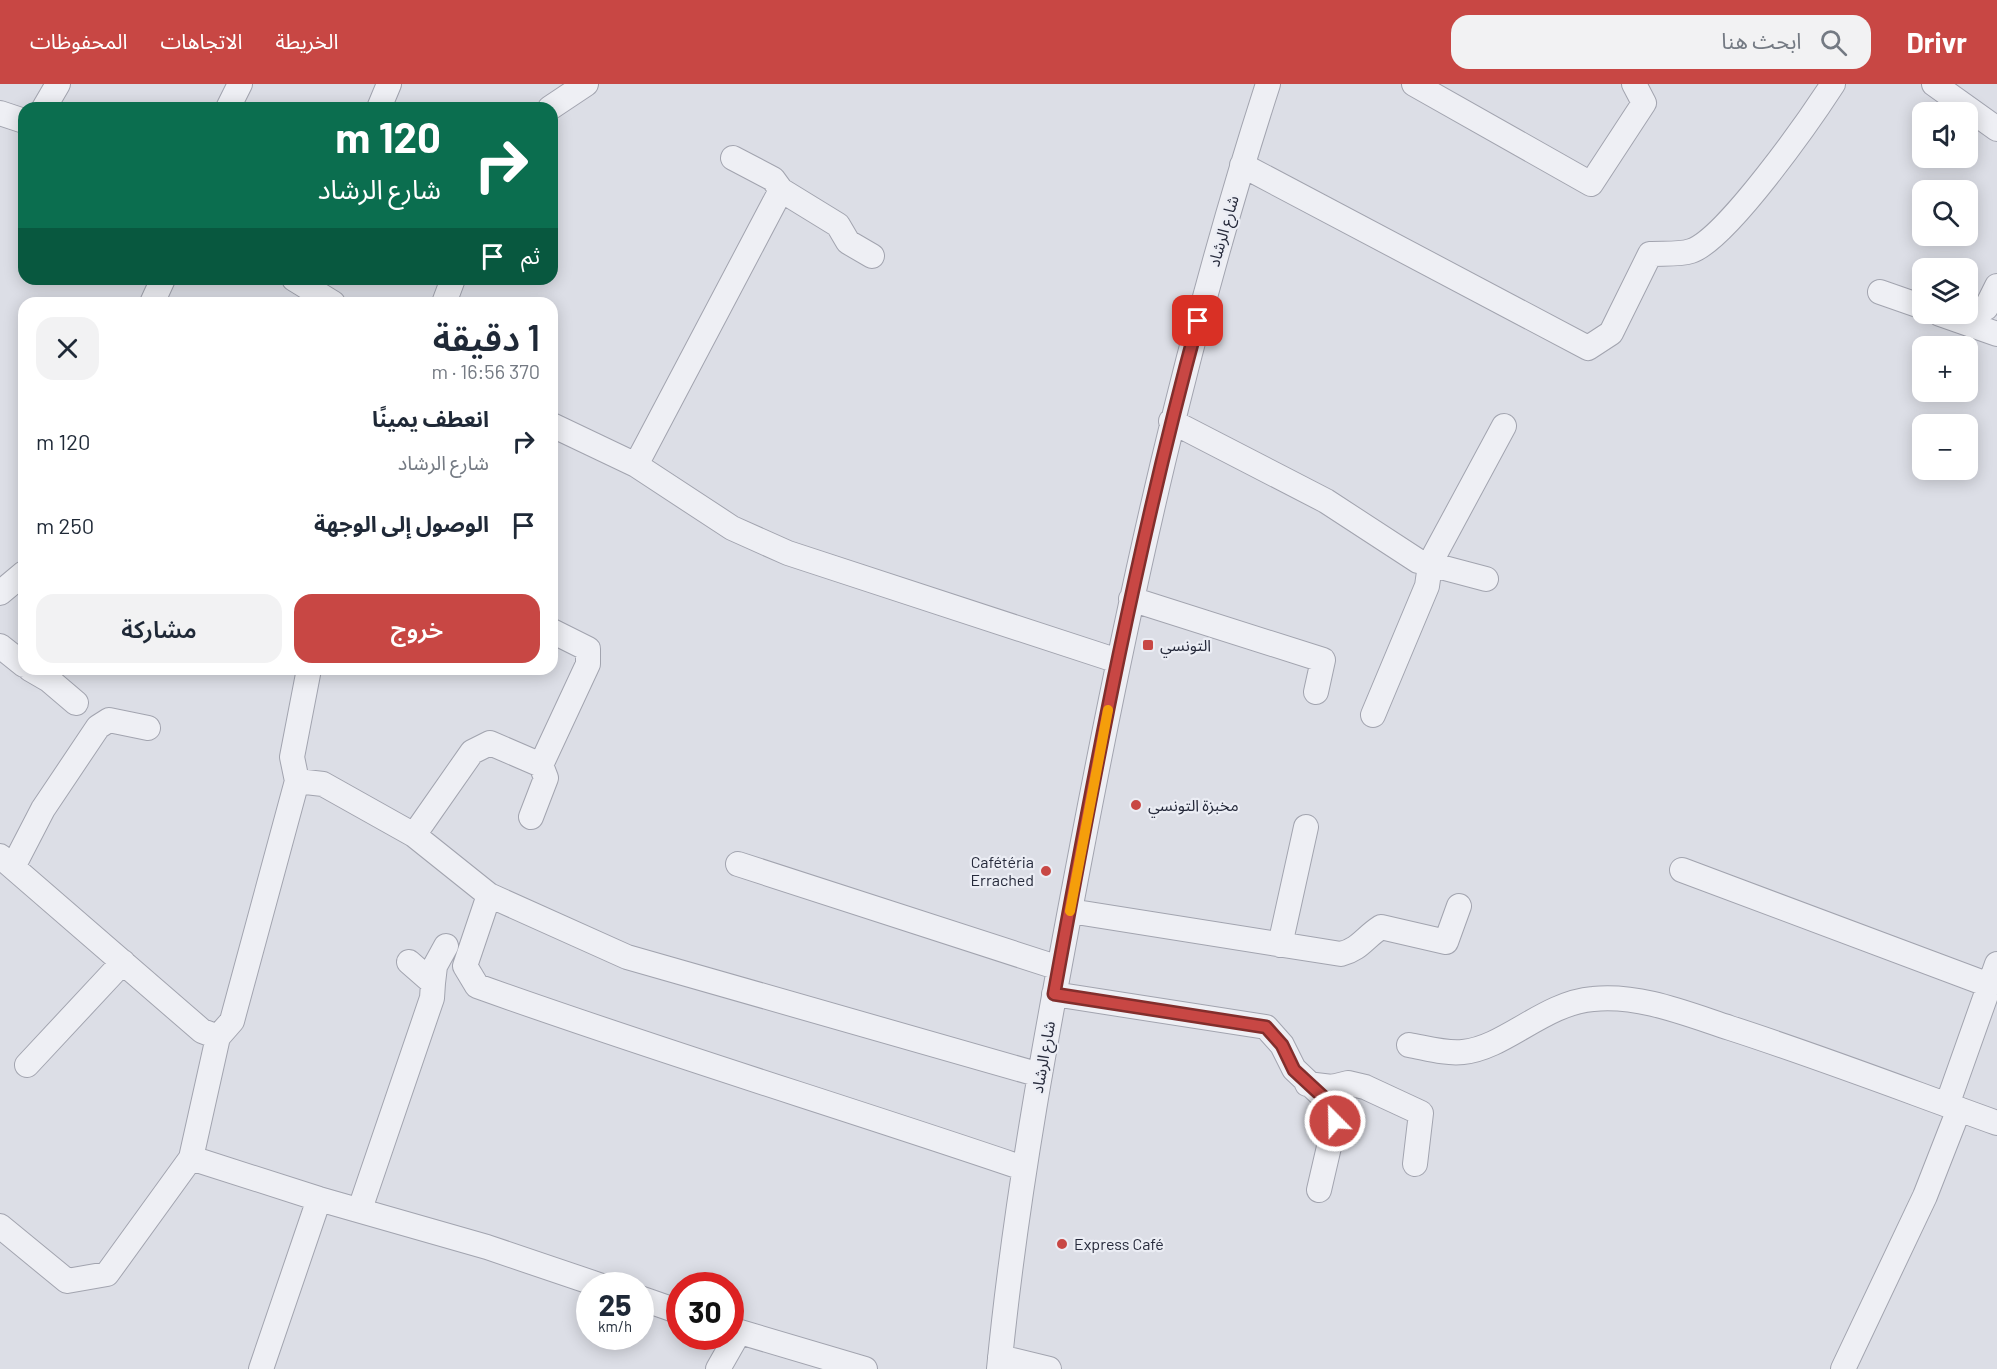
<!DOCTYPE html>
<html lang="ar">
<head>
<meta charset="utf-8">
<style>
	:root { --surface:#fff; --page:#f2f2f3; --text:#1f2937; --muted:#747a83; --accent:#c84744 }
	body { margin:0; font-family:Barlow,"Noto Sans Arabic",sans-serif; background:var(--page); color:var(--text); direction:rtl; height:100vh; display:flex; flex-direction:column; font-size:22px; white-space:nowrap }
	* { box-sizing:border-box; margin:0 }
	p { font-size:20px; color:var(--muted) }
	.icon { flex:none; width:33px; height:33px; fill:none; stroke:currentColor; stroke-width:2; stroke-linecap:round; stroke-linejoin:round }
	.map { position:relative; flex:1; overflow:hidden; direction:ltr }
	.sheet { position:absolute; left:18px; top:213px; width:540px; height:378px; display:flex; flex-direction:column; background:var(--surface); border-radius:18px; box-shadow:0 3px 15px #0003; direction:rtl }
	.sheet>* { flex:none }
	.hud { position:absolute; left:18px; top:18px; width:540px; height:183px; border-radius:18px; box-shadow:0 3px 15px #0003; direction:rtl; background:#0b6e4f; color:#fff; overflow:hidden }
	.buttons { position:absolute; left:1912px; top:18px; display:grid; gap:12px }
	.buttons a { display:grid; place-items:center; width:66px; height:66px; border-radius:12px; background:var(--surface); box-shadow:0 3px 15px #0003; font-size:30px }
	.speed { position:absolute; left:576px; top:1188px; display:flex; gap:12px; font-size:30px; font-weight:700; text-align:center }
	.speed>* { display:grid; place-content:center; width:78px; height:78px; border-radius:50%; background:var(--surface); box-shadow:0 3px 15px #0003; line-height:1 }
	.speed small { font-size:15px; font-weight:400 }
	.speed .limit { border:9px solid #d22; background:#fff; color:#111 }
	.pin { position:absolute; display:grid; place-items:center; width:51px; height:51px; color:#fff; margin:-26px; border-radius:12px; box-shadow:0 3px 9px #0006 }
	.me { position:absolute; width:66px; margin:-33px; rotate:337deg; stroke-linejoin:round; filter:drop-shadow(0 0 4px #0008) }
	.turn { display:flex; align-items:center; gap:21px; height:126px; padding:0 18px; font-size:27px }
	.turn .icon { width:78px; height:78px; stroke-width:2.5 }
	.turn b { display:block; font-size:42px; line-height:51px }
	.then { display:flex; align-items:center; height:57px; padding:0 18px; background:#0003; gap:12px; font-size:22px }
	.round { display:grid; place-items:center; flex:none; width:63px; height:63px; border-radius:18px; background:var(--page) }
	.head { display:flex; align-items:center; justify-content:space-between; height:102px; padding:0 18px }
	h1 { font-size:36px; font-weight:600; line-height:45px }
	.action { display:flex; gap:12px; margin-top:auto; padding:12px 18px }
	.action a { flex:1; height:69px; border-radius:18px; background:var(--accent); color:#fff; font-size:24px; font-weight:600; line-height:69px; text-align:center }
	.action a+a { background:var(--page); color:var(--text) }
	ul { padding:0; list-style:none }
	li { display:flex; align-items:center; gap:18px; height:84px; padding:0 18px }
	li div { flex:1 }
	li b { display:block; font-size:22px }
	li em { font-style:normal }
	header { display:flex; align-items:center; gap:36px; box-sizing:border-box; height:84px; padding:0 30px; background:var(--accent); color:#fff }
	header strong { font-size:28px }
	nav { display:flex; gap:33px; margin-inline-start:auto; font-size:21px }
	.search { width:420px; height:54px; background:var(--page); display:flex; align-items:center; gap:15px; box-sizing:border-box; padding:0 21px; border-radius:18px; color:var(--muted); font-size:22px }
	.map>svg:first-child { display:block }
</style>
</head>
<body>
<header>
<strong>Drivr</strong>
<div class="search"><svg class="icon" aria-label="search" viewBox="0 0 24 24"><circle cx="10" cy="10" r="6"/><path d="M15 15l6 6"/></svg>ابحث هنا</div>
<nav><a>الخريطة</a><a>الاتجاهات</a><a>المحفوظات</a></nav>
</header>
<div class="map">
<svg width="1997" height="1285" viewBox="0 0 1997 1285">
	<rect width="100%" height="100%" fill="#dcdee6"/>
	<g fill="none" stroke-linecap="round" stroke-linejoin="round">
		<defs>
			<path id="minor" d="M1414,0L1591,100L1644,19L1634,0
				M1934,0L1997,45
				M44,24L58,0
				M228,24L240,0
				M379,24L389,0
				M550,24L586,0
				M0,29L24,37
				M733,74L773,95L781,106
				M1242,81L1588,264L1611,249L1650,170C1662,169 1679,171 1691,167C1726,156 1811,34 1833,0
				M294,195L333,219
				M1880,208L1923,223
				M152,219L163,195
				M444,219L453,195
				M1986,224L1997,202
				M1940,230L1997,250
				M1171,337L1326,417L1418,477L1486,495
				M552,341L636,381L732,444L788,469L1118,577
				M636,381L781,106L838,141L848,158L872,172
				M0,509L24,489
				M1131,515L1323,576L1316,608
				M0,562L24,581
				M30,585L49,596L76,619
				M1373,631L1427,502L1430,481L1435,470L1504,342
				M297,697L323,700L414,751L489,811L465,882L477,902C658,967 841,1022 1023,1084
				M531,733L546,694L541,681
				M414,751L472,668L490,659L541,681L588,580V565L552,547
				M0,772L202,947L218,953L191,1074L319,1115L487,1163L602,1202
				M738,780L1059,884
				M13,783L43,725L98,643L109,636L148,644
				M1682,786L1989,901
				M489,811L627,873L1040,991
				M1070,827L1341,870C1360,865 1364,854 1381,843L1446,858L1459,822
				M1280,861L1306,743
				M433,899L435,882L446,862
				M1054,910L1266,943L1282,961L1294,985L1334,1023L1335,1037L1319,1106
				M218,953L232,937L297,697L292,673L309,585
				M1409,961C1426,964 1446,970 1463,968C1505,964 1544,919 1593,915C1639,910 1687,930 1730,944C1820,973 1908,1007 1997,1039
				M27,981L123,878
				M1307,1000L1332,1003L1348,999L1365,1003L1421,1029L1415,1080
				M1947,1021L1997,880
				M360,1125L432,914L433,899L409,878
				M0,1142L67,1197L107,1190L191,1074
				M640,1214L680,1228
				M730,1245L865,1285
				M1000,1273L1049,1285
				M261,1285L319,1115
				M718,1285L739,1248
				M999,1285C1016,1109 1049,936 1082,763C1131,505 1187,250 1268,0
				M1843,1285L1925,1112L1959,1025"/>
		</defs>
		<use href="#minor" stroke="#a2a4af" stroke-width="26"/>
		<use href="#minor" stroke="#eeeff4" stroke-width="24"/>
	</g>
	<g fill="none" stroke-linecap="round" stroke-linejoin="round">
		<defs>
			<path id="route" d="M1198,237C1138,458 1095,684 1054,910L1266,943L1282,961L1294,986L1334,1023L1335,1037"/>
		</defs>
		<use href="#route" stroke="#822e2c" stroke-width="15"/>
		<use href="#route" stroke="#c84744" stroke-width="10"/>
		<path stroke="#f59e0b" stroke-width="10" d="M1070,827L1108,626"/>
	</g>
	<g fill="#c84744" stroke="#ebedf4" stroke-width="2">
		<rect x="1142" y="555" width="12" height="12" rx="3"/>
		<circle cx="1136" cy="721" r="6"/>
		<circle cx="1046" cy="787" r="6"/>
		<circle cx="1062" cy="1160" r="6"/>
	</g>
	<g text-anchor="middle" stroke-width="4.5" stroke-linejoin="round" paint-order="stroke">
		<g font-size="16" fill="#262a3b" stroke="#ebedf4">
			<text transform="translate(1223 147) rotate(-74)" y="6">شارع الرشاد</text>
			<text transform="translate(1043 973) rotate(-80)" y="6">شارع الرشاد</text>
		</g>
		<g font-size="16" fill="#262a3b" stroke="#ebedf4" text-anchor="start">
			<text x="1160" y="567">التونسي</text>
			<text x="1148" y="727">مخبزة التونسي</text>
			<text x="1034" y="784" text-anchor="end">Cafétéria<tspan x="1034" dy="18">Errached</tspan></text>
			<text x="1074" y="1166">Express Café</text>
		</g>
	</g>
</svg>
<div class="buttons">
<a><svg class="icon" aria-label="sound" viewBox="0 0 24 24"><path d="M4 9h4l5-4v14l-5-4H4zM17 9q2 3 0 6"/></svg></a>
<a><svg class="icon" aria-label="search" viewBox="0 0 24 24"><circle cx="10" cy="10" r="6"/><path d="M15 15l6 6"/></svg></a>
<a><svg class="icon" aria-label="layers" viewBox="0 0 24 24"><path d="M12 4l9 5-9 5-9-5zM3 14l9 5 9-5"/></svg></a>
<a>+</a>
<a>−</a>
</div>
<div class="speed"><div>25<small>km/h</small></div><div class="limit">30</div></div>
<div class="pin" style="left:1198px;top:237px;background:#d93025"><svg class="icon" aria-label="arrive" viewBox="0 0 24 24"><path d="M6 21V4h12l-3 4 3 4H6"/></svg></div>
<svg class="me" style="left:1335px;top:1037px" viewBox="-20 -20 40 40"><circle r="17" fill="#c84744" stroke="#fff" stroke-width="3"/><path d="M0-11L8 9 0 5-8 9z" fill="#fff"/></svg>
<div class="hud">
<div class="turn"><svg class="icon" aria-label="right" viewBox="0 0 24 24"><path d="M7 20v-9h11M14 6l5 5-5 5"/></svg><div><b>120 m</b>شارع الرشاد</div></div>
<div class="then">ثم<svg class="icon" aria-label="arrive" viewBox="0 0 24 24"><path d="M6 21V4h12l-3 4 3 4H6"/></svg></div>
</div>
<section class="sheet">
<div class="head"><div><h1>1 دقيقة</h1><p>370 m · 16:56</p></div><a class="round"><svg class="icon" aria-label="close" viewBox="0 0 24 24"><path d="M6 6l12 12M18 6L6 18"/></svg></a></div>
<ul>
<li><svg class="icon" aria-label="right" viewBox="0 0 24 24"><path d="M7 20v-9h11M14 6l5 5-5 5"/></svg><div><b>انعطف يمينًا</b><p>شارع الرشاد</p></div><em>120 m</em></li>
<li><svg class="icon" aria-label="arrive" viewBox="0 0 24 24"><path d="M6 21V4h12l-3 4 3 4H6"/></svg><div><b>الوصول إلى الوجهة</b></div><em>250 m</em></li>
</ul>
<div class="action"><a>خروج</a><a>مشاركة</a></div>
</section>
</div>
</body>
</html>
